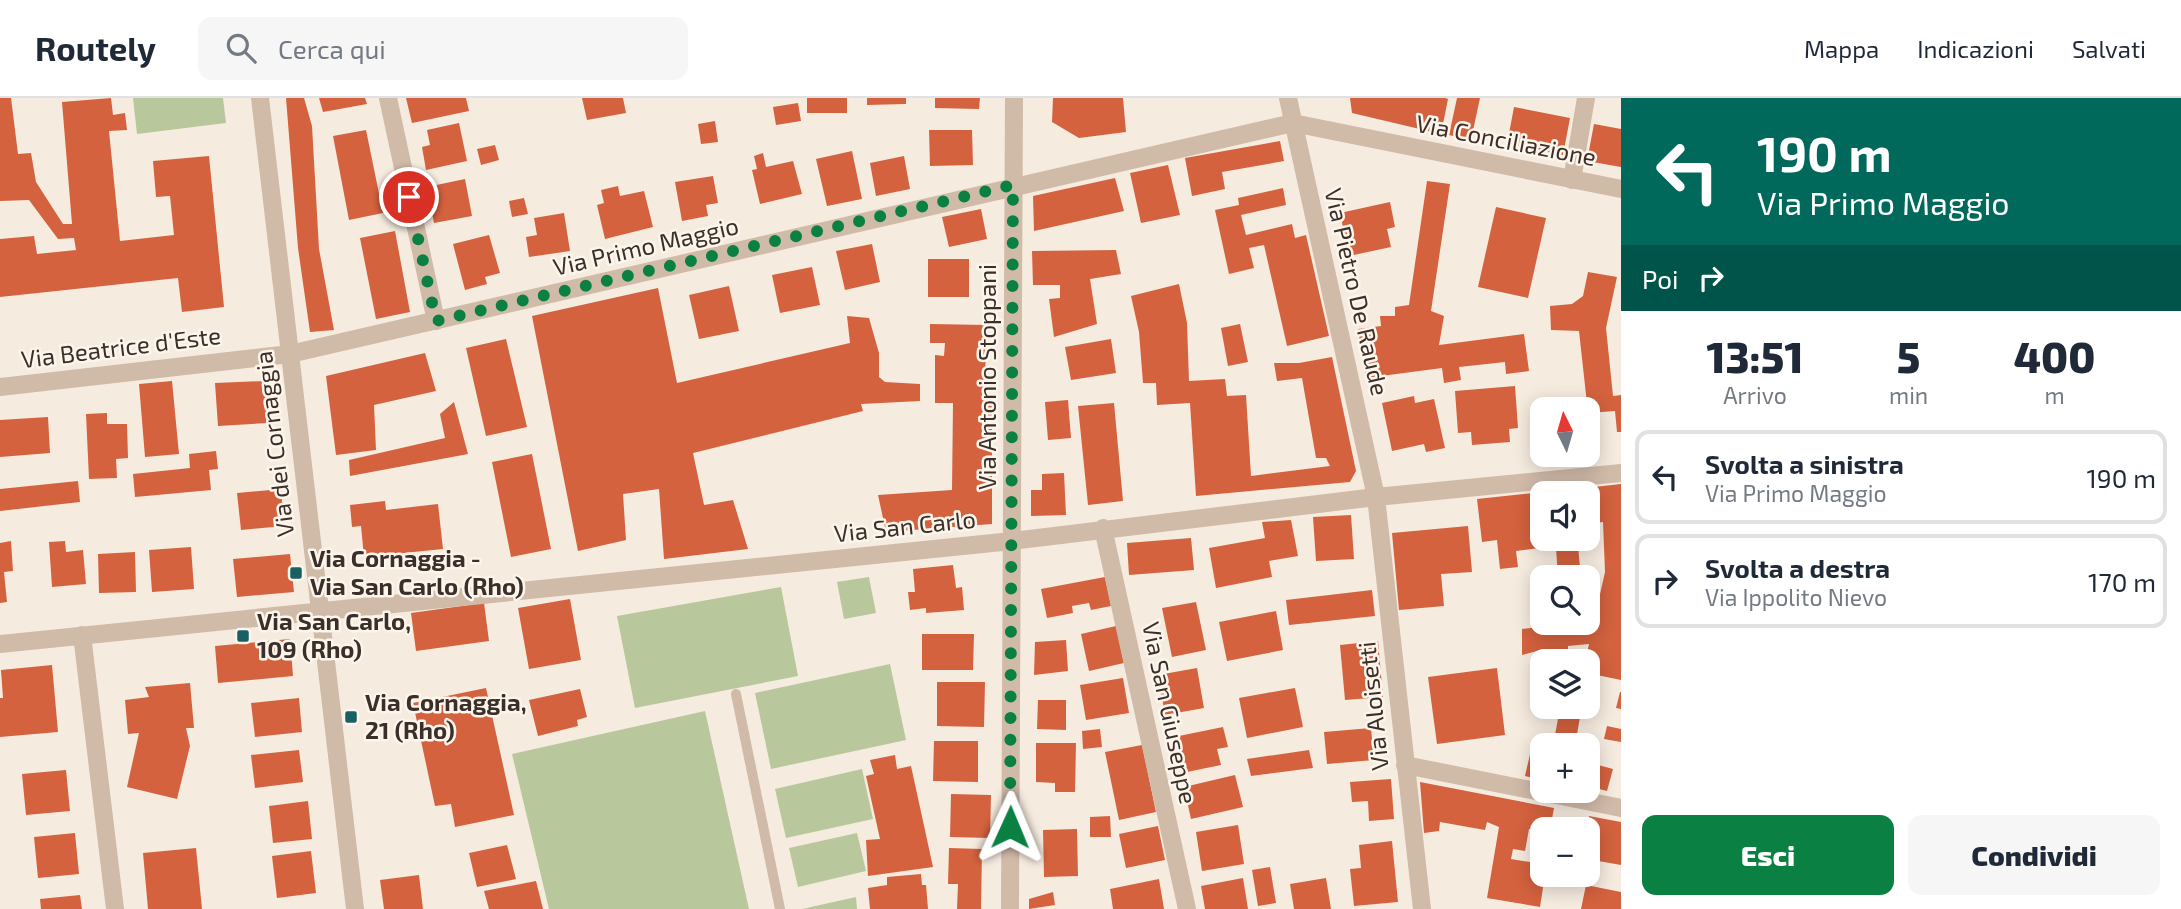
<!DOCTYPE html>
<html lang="it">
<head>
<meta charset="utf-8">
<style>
	:root { --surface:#fff; --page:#f6f6f7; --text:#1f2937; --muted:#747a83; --line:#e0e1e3; --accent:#0b8043 }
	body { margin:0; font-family:"Exo 2",sans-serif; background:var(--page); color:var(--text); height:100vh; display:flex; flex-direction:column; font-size:26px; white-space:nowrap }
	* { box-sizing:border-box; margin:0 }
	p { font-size:23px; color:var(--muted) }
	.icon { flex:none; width:38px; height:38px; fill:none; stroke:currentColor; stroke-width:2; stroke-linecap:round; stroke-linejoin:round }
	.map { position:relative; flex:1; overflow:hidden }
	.sheet { display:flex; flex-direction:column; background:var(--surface); width:560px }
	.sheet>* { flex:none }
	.banner { background:#00695c; color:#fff; overflow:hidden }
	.needle { width:46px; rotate:355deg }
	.controls { position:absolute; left:1530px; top:299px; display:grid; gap:14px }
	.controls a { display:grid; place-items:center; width:70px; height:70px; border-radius:14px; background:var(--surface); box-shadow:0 4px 18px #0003; font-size:35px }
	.pin { position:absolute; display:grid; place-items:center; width:60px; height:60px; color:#fff; margin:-30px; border:4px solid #fff; border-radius:50%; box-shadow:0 2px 7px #0007 }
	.me { position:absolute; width:77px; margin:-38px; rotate:1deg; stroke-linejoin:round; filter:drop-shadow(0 0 5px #0008) }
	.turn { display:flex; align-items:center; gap:24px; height:147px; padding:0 21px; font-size:32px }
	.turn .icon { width:91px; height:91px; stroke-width:2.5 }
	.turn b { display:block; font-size:49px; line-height:60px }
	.then { display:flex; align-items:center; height:66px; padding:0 21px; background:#0003; gap:14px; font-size:26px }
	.eta { display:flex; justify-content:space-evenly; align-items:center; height:119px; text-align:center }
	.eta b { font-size:42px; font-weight:800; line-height:49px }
	.cta { display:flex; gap:14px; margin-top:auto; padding:14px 21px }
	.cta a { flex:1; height:80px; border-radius:14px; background:var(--accent); color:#fff; font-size:28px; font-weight:800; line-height:80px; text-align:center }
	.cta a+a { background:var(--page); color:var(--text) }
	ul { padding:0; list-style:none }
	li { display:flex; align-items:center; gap:21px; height:94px; margin:0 14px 10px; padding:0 7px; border:4px solid var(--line); border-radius:14px }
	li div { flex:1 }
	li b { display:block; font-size:26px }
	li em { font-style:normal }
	header { display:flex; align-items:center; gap:42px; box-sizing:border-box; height:98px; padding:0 35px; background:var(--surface); border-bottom:2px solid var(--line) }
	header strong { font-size:33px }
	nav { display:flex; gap:38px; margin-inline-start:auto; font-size:24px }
	.search { width:490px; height:63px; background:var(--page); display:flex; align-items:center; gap:18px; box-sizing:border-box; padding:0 24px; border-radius:14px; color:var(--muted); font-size:26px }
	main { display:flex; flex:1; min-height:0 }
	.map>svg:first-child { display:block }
</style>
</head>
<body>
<header>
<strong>Routely</strong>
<div class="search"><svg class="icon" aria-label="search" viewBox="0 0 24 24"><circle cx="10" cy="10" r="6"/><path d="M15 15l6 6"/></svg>Cerca qui</div>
<nav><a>Mappa</a><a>Indicazioni</a><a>Salvati</a></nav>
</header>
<main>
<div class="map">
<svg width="1621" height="811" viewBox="0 0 1621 811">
	<rect width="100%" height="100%" fill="#f6ebdf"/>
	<path fill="#b9c79c" d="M133,0H223L226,25L137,36Z
		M869,479L876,515L844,521L837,484Z
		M781,489L798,578L635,610L617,518Z
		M890,566L906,642L771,671L755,595Z
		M705,613L749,811H549L512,656Z
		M862,671L873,721L786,740L775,691Z
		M857,735L866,773L798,789L789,750Z
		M856,799L857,811H802Z"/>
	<path fill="#d4623e" d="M0,0H11L18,56L31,55L36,84L63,126H72L62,4L111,0L113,17L125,15L127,32L109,33L120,143L174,137L170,98L156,99L153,63L209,58L224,209L182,214L178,180L0,199V141L34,138L37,156L76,152L74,140L58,141L29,102L0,103Z
		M286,0H304L312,28L319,151L334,232L310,234L298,150Z
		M319,0H365L367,6L323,14Z
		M406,0H466L469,13L412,25Z
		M582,0H623L626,15L587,22Z
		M807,0H847V15H807Z
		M867,0H906V6L867,7Z
		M935,0H980L979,11L935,10Z
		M1053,0H1123L1126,34L1079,40L1052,24Z
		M1350,0H1445L1448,1L1441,36L1352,15Z
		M1457,0H1480L1471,42L1449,37Z
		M798,5L801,23L776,27L773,9Z
		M1514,9L1570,20L1563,57L1507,46Z
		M715,23L718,44L701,46L698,26Z
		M459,25L467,63L426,72L422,49L430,47L427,32Z
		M1594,26L1621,31V69L1587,63Z
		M366,32L383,115L349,122L333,38Z
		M929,32H972L973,67L930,68Z
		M1280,43L1284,63L1222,74L1225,91L1192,98L1185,60Z
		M495,47L499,62L481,67L477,51Z
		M852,53L862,101L827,108L816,61Z
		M763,55L766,69L793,63L802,96L760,106L752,72L757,71L754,58Z
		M904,58L910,91L876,98L870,65Z
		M1168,67L1180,117L1141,125L1130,75Z
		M713,78L718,105L706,107L708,118L682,123L675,84Z
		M1115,80L1124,113L1034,133L1033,98Z
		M465,81L472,118L434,125L427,89Z
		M1427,83L1450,86L1431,213L1444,218L1439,247L1524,236L1529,273L1506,276L1505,264L1459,269L1461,282L1444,285L1442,270L1366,280L1358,231L1381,228L1380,218H1395V209L1409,207Z
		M618,88L620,98L644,93L653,129L605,141L597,107L604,105L601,92Z
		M1283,90L1286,107L1241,117L1246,137L1292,126L1295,140L1306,137L1329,238L1287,248L1264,147L1249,150L1254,170L1229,176L1215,112L1239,107L1238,100Z
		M524,100L528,116L512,119L509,103Z
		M1390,104L1395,129L1387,131L1391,149L1349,158L1340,115Z
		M1496,109L1546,120L1528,200L1478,189Z
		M981,111L987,141L949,149L942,119Z
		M564,115L570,153L529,159L526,139L537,137L534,120Z
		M395,133L410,214L376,221L360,140Z
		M489,137L500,175L485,179L487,186L465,192L453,146Z
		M872,146L880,184L845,192L836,153Z
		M1116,152L1121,176L1090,181L1097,226L1054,239L1049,201L1060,200V187H1033L1032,153Z
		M928,161H969V199H928Z
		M812,169L820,207L780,215L772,177Z
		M1588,174L1617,179L1606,230L1613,298L1621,297V334H1617L1615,313L1588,315L1579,233L1551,232L1550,208L1572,206L1583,198Z
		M1179,186L1187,225L1189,283L1225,281L1227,298L1246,297L1251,378L1330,368L1326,360H1316L1302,280L1277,283L1274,265H1299L1332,259L1356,373L1350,384L1196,398L1190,305L1157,307L1156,285H1143L1139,234L1131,198Z
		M729,188L739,233L699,241L689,197Z
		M658,190L677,285L850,245L847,218L869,220L879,255V279L885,284L920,286V303L861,306L863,313L693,355L704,407L733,402L748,451L664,461L659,391L623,396L626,442L578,453L532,218Z
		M930,226L986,227L985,304L992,305V426L886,434L878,397L952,392L953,305H935V257L944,258L945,245H930Z
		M1240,226L1248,264L1228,268L1221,230Z
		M506,241L527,329L486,338L466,250Z
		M1111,241L1116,275L1071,282L1065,249Z
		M425,255L436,293L374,307L376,352L336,357L326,278Z
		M172,283L179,356L145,359L139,286Z
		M265,283L267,325L218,328L215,285Z
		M1515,288L1518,330L1509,331L1510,344L1472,347L1471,334L1458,335L1455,293Z
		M1414,298L1415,305L1434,301L1445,350L1426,354L1424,346L1392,353L1382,305Z
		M1068,302L1071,340L1048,342L1045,304Z
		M454,304L468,356L350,378L349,362L445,340L440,316Z
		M1114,305L1123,403L1088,407L1078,308Z
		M107,315V326H127L128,360L116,361L117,380L89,381L86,316Z
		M48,319L50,355L0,359V322Z
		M216,353L218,371L209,372L211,392L135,399L133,376L190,370L189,356Z
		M532,356L551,451L511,459L492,364Z
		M1064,375L1066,417L1031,418V392H1042V376Z
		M78,383L80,404L0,413V391Z
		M1621,386V582L1587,575L1585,564L1589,546L1568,548V564H1542V573L1532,574L1537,553L1522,557V531L1594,523L1605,474L1603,424L1587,426V396L1549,394Z
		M281,391L284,428L241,432L237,395Z
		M1542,394V431H1537L1539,450L1516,453L1518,469L1500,471L1497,442L1482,444L1477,401Z
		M385,403L386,412L438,406L443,451L364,459L361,428L352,429L350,407Z
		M1351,417L1354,461L1316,463L1313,419Z
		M1291,422L1298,458L1269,463L1272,479L1216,490L1209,450L1265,440L1262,424Z
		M1468,428L1472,474L1441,476L1444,508L1399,512L1392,435Z
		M1191,440L1194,472L1129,477L1127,445Z
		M11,443L13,473L4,474L7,504L0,505V445Z
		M65,443L66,454L83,452L86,486L52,489L49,444Z
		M1578,448L1581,480H1558L1556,450Z
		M191,449L194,491L152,494L149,452Z
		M135,454L136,494L99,495L98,456Z
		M290,456L294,494L237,499L233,461Z
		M953,467L956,490L962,489L964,512L926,515V510L910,512L908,494H915L913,471Z
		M1105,479L1111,508L1091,512L1089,505L1072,508L1073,515L1047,520L1041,491Z
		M1372,492L1375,518L1289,527L1286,502Z
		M570,501L581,562L529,571L518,510Z
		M1196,504L1206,552L1172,559L1162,510Z
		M484,505L489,543L416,553L411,515Z
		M1276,513L1283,552L1227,563L1219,524Z
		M1116,528L1124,565L1089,573L1081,536Z
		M922,536H974L973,572H922Z
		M290,541L293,578L218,585L215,548Z
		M1066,542L1068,573L1034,577L1035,544Z
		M1378,543L1383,599L1345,602L1340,547Z
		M52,567L58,634L0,639V600H3L1,572Z
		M1197,570L1204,610L1165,617L1158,577Z
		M1497,570L1505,637L1437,646L1428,579Z
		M1123,580L1129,615L1086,622L1080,587Z
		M937,584H985L984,629L937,628Z
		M190,585L194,630H186L190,648L177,701L127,689L139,635L128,636L125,602L149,599L145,589Z
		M486,590L514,717L455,729L451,706L435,708L413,605Z
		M1295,590L1303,629L1247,640L1239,600Z
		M580,591L587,619L577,622L578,628L538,638L529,602Z
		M1620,594H1621V611L1616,610Z
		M299,600L302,634L255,639L251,605Z
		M1038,602H1066V632L1037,631Z
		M1559,615L1580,619L1575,648H1553Z
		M1607,628L1621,631V644L1604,641Z
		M1223,629L1228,649L1217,651L1221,667L1182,675L1174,639Z
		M1371,630L1374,662L1327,666L1324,634Z
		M1100,631L1102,649L1083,651L1082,633Z
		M934,643H978V684L933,683Z
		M1036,645H1076L1075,694H1055V685L1036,684Z
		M1142,647L1156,714L1119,722L1105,654Z
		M299,652L303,684L255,690L251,657Z
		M1309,652L1313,670L1251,678L1247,661Z
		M1531,652L1542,655V682L1525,678Z
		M895,657L897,671L911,668L933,769L868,778L866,742L880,741L866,678L874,676L870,662Z
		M1587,664L1613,671L1607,693L1587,688Z
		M66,672L70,713L26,717L22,676Z
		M1235,677L1243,709L1191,721L1184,689Z
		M1391,681L1394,721L1369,723L1368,703L1352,704L1350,684Z
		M1420,684L1554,710L1550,732L1529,731L1525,753L1513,751L1511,761L1542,766V777H1545L1540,809L1487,800L1499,729L1487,724L1485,732L1440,724L1439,733L1424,735Z
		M951,696L991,697L990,740L950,739Z
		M308,703L312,741L273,745L269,708Z
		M1110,718L1111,739H1090V719Z
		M1589,718L1621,724V767L1587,761Z
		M1238,727L1244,766L1202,773L1196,734Z
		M1158,728L1165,762L1126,770L1119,736Z
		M1077,731L1078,778L1044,779L1043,732Z
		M75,735L79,776L38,780L34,739Z
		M1392,743L1398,804L1354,808L1350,771L1361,770L1359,747Z
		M507,747L516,781L477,789L469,755Z
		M196,750L202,811H148L143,755Z
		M949,750L982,751L981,811H957L958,786H948Z
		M311,753L316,795L277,800L272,758Z
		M1270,769L1276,805L1258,808L1252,772Z
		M921,776L922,787H926L928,811H870L868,790L887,787V779Z
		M419,777L423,811H384L380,782Z
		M1243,780L1248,811H1205L1201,788Z
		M1326,780L1331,811H1294L1290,786Z
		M1159,781L1164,811H1113L1110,791Z
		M536,783L543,811H489L484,793Z
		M1586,787L1621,794V811H1581Z
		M1053,794L1055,807L1029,811V801Z
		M80,797L82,811H41L40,801Z"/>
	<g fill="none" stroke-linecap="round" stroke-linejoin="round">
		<path stroke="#d0baa8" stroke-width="10" d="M736,596L780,811"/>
		<path stroke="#d0baa8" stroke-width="18" d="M260,0L355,811
			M388,0L436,223
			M1288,0L1376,399L1422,811
			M1572,82L1586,0
			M0,289L290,256L1293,25L1621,91
			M1103,430L1187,811
			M82,537L115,811
			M0,546L1012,443L1376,399L1621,375
			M1405,667L1621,710
			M1010,811L1014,0"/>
	</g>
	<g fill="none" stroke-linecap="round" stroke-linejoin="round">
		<path stroke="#0b8043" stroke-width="12" stroke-dasharray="0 21.6" d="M409,99L436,223L1013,87L1010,729"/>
	</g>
	<g fill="#195f64" stroke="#fcf5ec" stroke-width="2.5">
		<rect x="289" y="468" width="14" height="14" rx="3.5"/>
		<rect x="236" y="531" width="14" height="14" rx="3.5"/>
		<rect x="344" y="612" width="14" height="14" rx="3.5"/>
	</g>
	<g text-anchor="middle" stroke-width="5" stroke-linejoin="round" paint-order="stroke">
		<g font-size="24" fill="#3c2f29" stroke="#fcf5ec">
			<text transform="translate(1506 43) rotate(11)" y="8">Via Conciliazione</text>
			<text transform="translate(646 149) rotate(-13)" y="8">Via Primo Maggio</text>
			<text transform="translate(1356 194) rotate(77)" y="8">Via Pietro De Raude</text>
			<text transform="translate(121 250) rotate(-7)" y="8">Via Beatrice d'Este</text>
			<text transform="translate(988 279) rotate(-90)" y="8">Via Antonio Stoppani</text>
			<text transform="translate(275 346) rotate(-97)" y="8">Via dei Cornaggia</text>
			<text transform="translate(905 429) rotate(-6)" y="8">Via San Carlo</text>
			<text transform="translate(1374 608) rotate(-96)" y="8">Via Aloisetti</text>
			<text transform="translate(1169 615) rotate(78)" y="8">Via San Giuseppe</text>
		</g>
		<g font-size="24" font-weight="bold" fill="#3c2f29" stroke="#fcf5ec" text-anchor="start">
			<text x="310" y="469">Via Cornaggia -<tspan x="310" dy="28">Via San Carlo (Rho)</tspan></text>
			<text x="257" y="532">Via San Carlo,<tspan x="257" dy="28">109 (Rho)</tspan></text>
			<text x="365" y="613">Via Cornaggia,<tspan x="365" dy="28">21 (Rho)</tspan></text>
		</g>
	</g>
</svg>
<div class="controls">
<a><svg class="needle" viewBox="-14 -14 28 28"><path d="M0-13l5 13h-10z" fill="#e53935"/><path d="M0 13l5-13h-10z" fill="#747a83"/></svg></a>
<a><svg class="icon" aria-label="sound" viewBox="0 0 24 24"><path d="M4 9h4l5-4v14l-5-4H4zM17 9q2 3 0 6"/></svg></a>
<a><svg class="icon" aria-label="search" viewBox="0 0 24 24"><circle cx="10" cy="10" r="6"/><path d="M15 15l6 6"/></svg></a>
<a><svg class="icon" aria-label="layers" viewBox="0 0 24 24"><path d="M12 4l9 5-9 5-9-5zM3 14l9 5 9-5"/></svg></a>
<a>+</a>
<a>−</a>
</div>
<div class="pin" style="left:409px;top:99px;background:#d93025"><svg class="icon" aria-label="arrive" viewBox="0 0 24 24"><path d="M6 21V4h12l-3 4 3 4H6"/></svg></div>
<svg class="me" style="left:1010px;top:729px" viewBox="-20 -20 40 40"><path d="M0-17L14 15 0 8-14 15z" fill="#0b8043" stroke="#fff" stroke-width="4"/></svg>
</div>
<section class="sheet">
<div class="banner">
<div class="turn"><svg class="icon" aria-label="left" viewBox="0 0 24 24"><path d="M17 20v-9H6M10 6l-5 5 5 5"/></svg><div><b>190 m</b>Via Primo Maggio</div></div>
<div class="then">Poi<svg class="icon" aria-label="right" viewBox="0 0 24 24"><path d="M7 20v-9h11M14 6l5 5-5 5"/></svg></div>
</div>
<div class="eta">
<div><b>13:51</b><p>Arrivo</p></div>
<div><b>5</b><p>min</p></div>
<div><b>400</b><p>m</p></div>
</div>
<ul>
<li><svg class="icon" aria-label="left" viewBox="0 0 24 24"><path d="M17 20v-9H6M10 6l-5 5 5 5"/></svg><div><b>Svolta a sinistra</b><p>Via Primo Maggio</p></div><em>190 m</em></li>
<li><svg class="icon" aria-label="right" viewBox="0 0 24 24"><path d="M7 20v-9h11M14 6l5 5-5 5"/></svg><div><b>Svolta a destra</b><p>Via Ippolito Nievo</p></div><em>170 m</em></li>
</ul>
<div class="cta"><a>Esci</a><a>Condividi</a></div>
</section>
</main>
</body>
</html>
